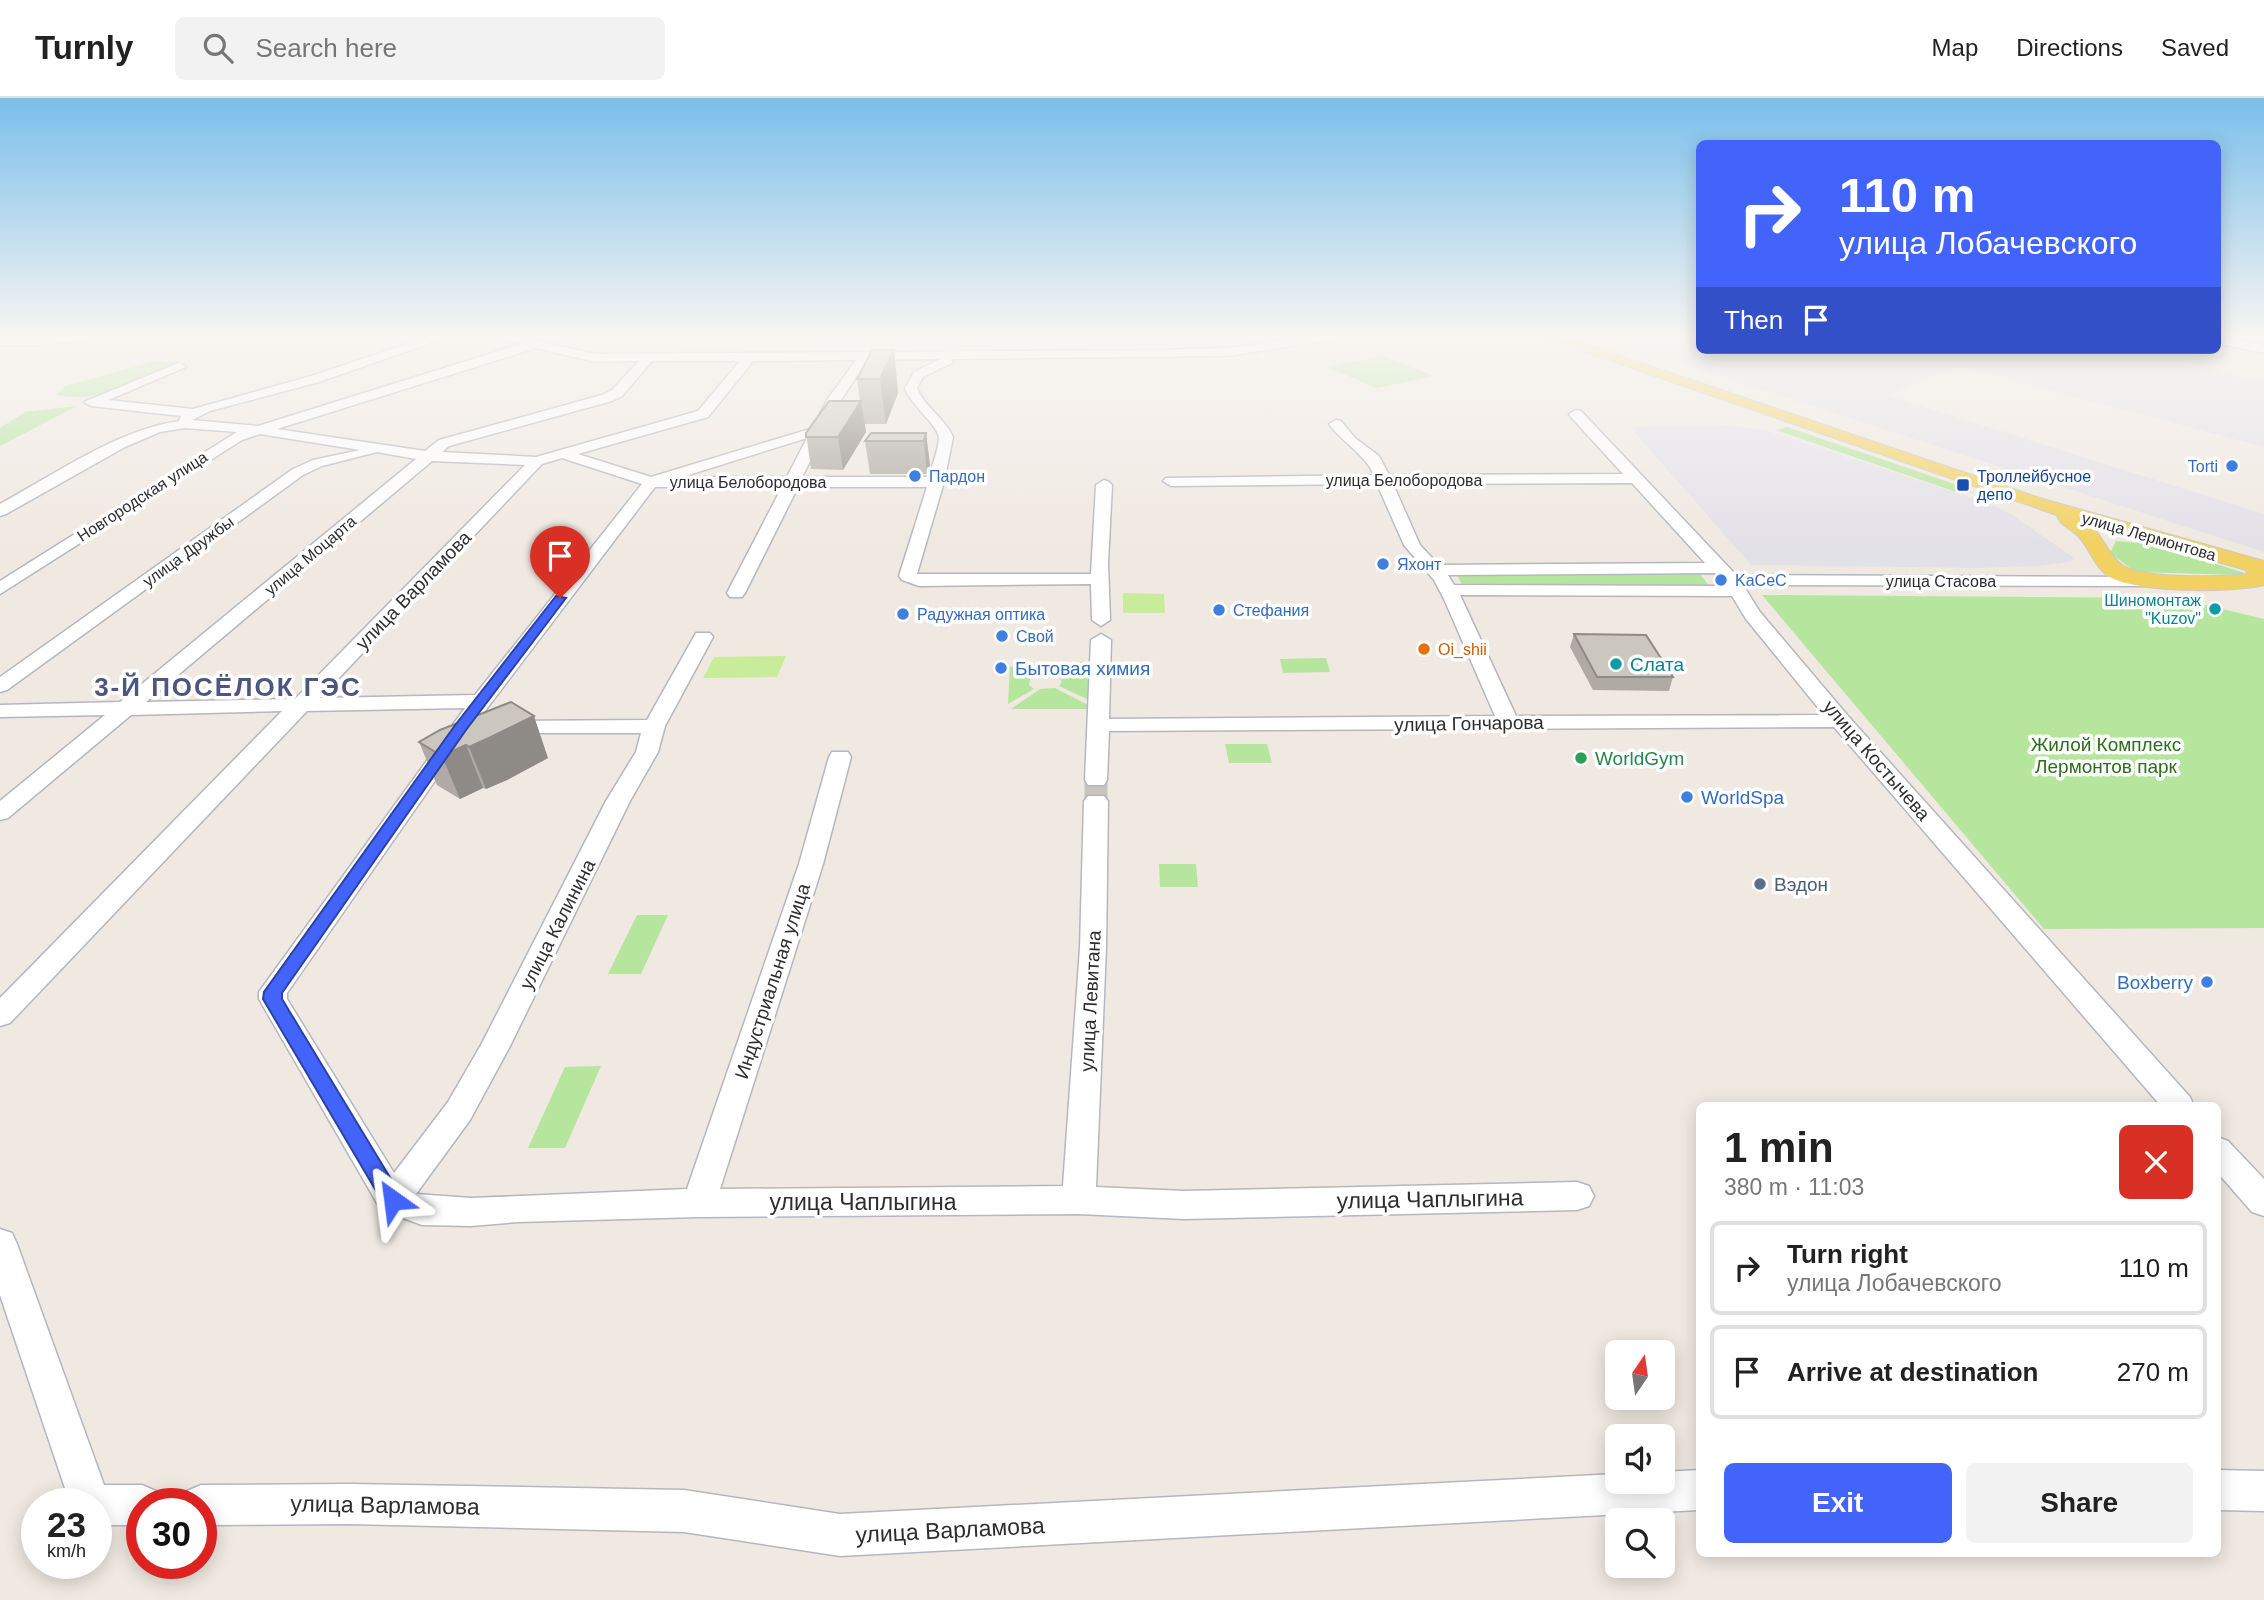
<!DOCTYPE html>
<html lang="en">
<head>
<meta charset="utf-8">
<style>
	:root { --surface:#fff; --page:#f2f2f2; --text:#222; --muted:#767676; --line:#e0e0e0; --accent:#4264fb }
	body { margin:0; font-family:Arial,sans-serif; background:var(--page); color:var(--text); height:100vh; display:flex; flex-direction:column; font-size:26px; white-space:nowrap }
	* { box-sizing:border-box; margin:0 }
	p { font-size:23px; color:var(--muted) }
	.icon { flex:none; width:38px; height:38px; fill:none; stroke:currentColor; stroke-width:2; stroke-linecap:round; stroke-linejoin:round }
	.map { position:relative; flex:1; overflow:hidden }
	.sheet { position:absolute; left:1696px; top:1004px; width:525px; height:455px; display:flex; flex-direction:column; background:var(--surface); border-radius:10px; box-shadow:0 4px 18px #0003 }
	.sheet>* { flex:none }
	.hud { position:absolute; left:1696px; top:42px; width:525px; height:214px; border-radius:10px; box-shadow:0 4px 18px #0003; background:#4264fb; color:#fff; overflow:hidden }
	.needle { width:46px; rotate:13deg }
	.fabs { position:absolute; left:1605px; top:1242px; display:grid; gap:14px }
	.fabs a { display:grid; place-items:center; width:70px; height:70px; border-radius:10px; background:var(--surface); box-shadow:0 4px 18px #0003; font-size:35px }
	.speed { position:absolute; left:21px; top:1390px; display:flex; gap:14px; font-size:35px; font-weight:700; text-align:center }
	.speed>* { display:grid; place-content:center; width:91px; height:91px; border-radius:50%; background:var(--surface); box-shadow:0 4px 18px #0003; line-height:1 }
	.speed small { font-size:18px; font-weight:400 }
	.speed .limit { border:10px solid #d22; background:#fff; color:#111 }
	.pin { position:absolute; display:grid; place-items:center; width:60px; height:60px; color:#fff; margin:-72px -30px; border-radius:50% 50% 50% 0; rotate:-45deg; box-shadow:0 0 7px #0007 }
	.pin .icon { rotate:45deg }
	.me { position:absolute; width:77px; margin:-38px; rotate:329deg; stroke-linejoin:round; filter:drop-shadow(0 0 5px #0008) }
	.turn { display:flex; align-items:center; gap:24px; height:147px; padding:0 28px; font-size:32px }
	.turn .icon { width:91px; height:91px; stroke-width:2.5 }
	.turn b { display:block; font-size:49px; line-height:60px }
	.then { display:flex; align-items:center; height:66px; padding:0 28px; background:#0003; gap:14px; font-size:26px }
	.round { display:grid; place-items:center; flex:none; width:74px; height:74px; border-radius:10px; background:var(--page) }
	.headline { display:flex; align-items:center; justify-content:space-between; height:119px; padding:0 28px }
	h1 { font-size:42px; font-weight:600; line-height:52px }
	.primary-button { display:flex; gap:14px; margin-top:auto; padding:14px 28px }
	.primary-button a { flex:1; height:80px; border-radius:10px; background:var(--accent); color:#fff; font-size:28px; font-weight:600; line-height:80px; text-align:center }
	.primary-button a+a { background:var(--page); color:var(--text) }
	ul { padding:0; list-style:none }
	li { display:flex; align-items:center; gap:21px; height:94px; margin:0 14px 10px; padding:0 14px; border:4px solid var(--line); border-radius:10px }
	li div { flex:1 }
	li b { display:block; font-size:26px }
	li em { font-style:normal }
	header { display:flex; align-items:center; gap:42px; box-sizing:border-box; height:98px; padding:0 35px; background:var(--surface); border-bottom:2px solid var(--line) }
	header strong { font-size:33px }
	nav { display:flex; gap:38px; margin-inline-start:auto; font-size:24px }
	.search { width:490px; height:63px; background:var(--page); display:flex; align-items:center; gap:18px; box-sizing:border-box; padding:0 24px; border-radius:10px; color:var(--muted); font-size:26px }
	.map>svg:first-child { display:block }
</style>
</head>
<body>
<header>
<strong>Turnly</strong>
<div class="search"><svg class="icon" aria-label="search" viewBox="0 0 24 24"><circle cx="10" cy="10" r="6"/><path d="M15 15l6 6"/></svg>Search here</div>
<nav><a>Map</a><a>Directions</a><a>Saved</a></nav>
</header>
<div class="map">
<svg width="2264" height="1502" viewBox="0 0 2264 1502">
	<rect width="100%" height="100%" fill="#efe9e1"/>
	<path fill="#e3e1e8" d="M1592,237H1699V252H2205L2168,264L2264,283V349L1959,268L1886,297L2264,416V454Z
		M1730,328L1765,332L1993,407L2011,416L2074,460L2071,464L2037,468L1977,470L1751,467L1630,329Z"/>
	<path fill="#b6e59e" d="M1382,258L1434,278L1377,290L1327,269Z
		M155,263L177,264C139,282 100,306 57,297L65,288Z
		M77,308L0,348V330L25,314Z
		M1787,329L1966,390L1973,394L1959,395L1776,332Z
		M2116,443L2152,446L2245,475L2240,477L2136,474L2110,455Z
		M1691,465L1715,495L1468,497L1451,466Z
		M1762,497L2177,500L2264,521V830L2044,831Z
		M1326,560L1330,574L1283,575L1280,561Z
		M1082,563L1090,566L1088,588L1091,603L1059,588L1062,584L1058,579Z
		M1010,568L1031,578L1029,587L1034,591L1008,606Z
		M1055,590L1090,608V611H1011L1040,591Z
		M1225,646H1267L1272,665H1229Z
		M1159,766H1196L1198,789H1160Z
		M637,817H668L641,876H608Z
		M601,968L565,1050H528L565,969Z"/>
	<path fill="#c9ec9a" d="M1123,495L1164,496L1165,515H1123Z
		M786,558L777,579L703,580L714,559Z"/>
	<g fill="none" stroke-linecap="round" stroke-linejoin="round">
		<path stroke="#c8c4bd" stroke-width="23" stroke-dasharray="23 11" stroke-linecap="butt" d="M1096,682V703"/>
		<defs>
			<path id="minor" d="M108,237L102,240L42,247H0V239Z
				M434,237H453L319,284L210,313L192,322L258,328L521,246L491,237H513L595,256L1153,252L1228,250L1318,237H1350L1344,240L1228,258L953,261L952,265L923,279L917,290C925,310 945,320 953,339L944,384L917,476H1091L1096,387L1104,382L1109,384L1112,387L1108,465L1110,522L1101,528L1092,522L1091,486L919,488L902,482L899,478L927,389H798L745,495L742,499H730L727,495L782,389H655L469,634L287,895V901L394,1075L448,1004L481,947L606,703L636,654L641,635H504L496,634L493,629L496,624L504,623L647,622L696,535H710L713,539L665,628L658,654L630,703L510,948L470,1022L416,1096L471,1100L687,1091L799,766L829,659L832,654H848L851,659L823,766L720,1091L1063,1088L1080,850L1084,703L1088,698H1104L1108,703L1106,850L1096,1089L1184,1093L1577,1084L1589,1088L1594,1098L1589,1108L1577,1112L1184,1121L1079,1116L699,1119L518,1124L471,1128L422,1127L381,1112L259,901V894L465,610L307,613L10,925L0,928V900L282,613L131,617L8,720L0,722V703L105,617L0,619V607L120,604L416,361L377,354L322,368L303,377L7,592L0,594V579L293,371L313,362L360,352L260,336L242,342L0,496V483L237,334L185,330L160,334L125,349L6,416L0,418V406C55,376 117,332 179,323L181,318L91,308L84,304L176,266L180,265L186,269L108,302L193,311L311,278ZM536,250L595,264L639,263L612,292L602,297L439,342L425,353L277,331ZM940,261L914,274L905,290C910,307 939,327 939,341C938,353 932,367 929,379H802L841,302L865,266L872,262ZM856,262L827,302L813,330L651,379L578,356L708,319L753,263ZM652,263H740L698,313L536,359L442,354L449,348L612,303L622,298ZM807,340L787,379H682ZM562,360L642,386L475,597L320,600L542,366ZM432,363L525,367L295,601L146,604Z
				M2217,238L2264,247V255L2217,245Z
				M1576,312L1581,313L1736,477L2157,479L2160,483L2157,487L2151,488L1743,487L1760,514L1848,618L2190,999L2194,1008H2161L1834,629L1109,633L1107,682L1104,687H1088L1085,682L1091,542L1101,536L1111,542L1109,621L1495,618L1444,501L1434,482L1404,447L1377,386L1171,388L1163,383L1166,380L1374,377C1365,356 1343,345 1329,326L1336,322L1341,323L1355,340L1379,358L1389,377L1623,376L1571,319L1569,316ZM1632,385L1705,465L1439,467L1420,447L1393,386ZM1715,475L1726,488L1454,487L1448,477ZM1460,497L1732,498L1746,521L1824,617L1516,618Z
				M2217,1039L2228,1043L2264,1081V1118L2252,1114L2217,1074Z
				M0,1131L12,1135L17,1146L104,1387H142L156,1393L162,1405H142V1427H96V1405H70L0,1197Z
				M1699,1372V1412L840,1458L684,1434L350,1426L201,1427V1405H181L187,1393L201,1387L350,1386L684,1392L840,1416L1617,1376V1384H1662V1374Z
				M2217,1372L2264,1373V1413L2217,1412Z"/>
			<path id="major" d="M1536,237H1559L2043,401L2264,463V487C2233,495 2134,495 2108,478C2094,468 2090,451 2079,439C2072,431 2058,426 2057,417ZM2092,428L2246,472L2247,476C2222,479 2141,481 2122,467C2109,457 2103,440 2092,428Z"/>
		</defs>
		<use href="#minor" stroke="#b4b7c1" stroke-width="3"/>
		<use href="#major" stroke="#c9c9c9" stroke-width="2"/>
		<use href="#minor" fill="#fff" fill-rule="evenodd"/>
		<use href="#major" fill="#f2d163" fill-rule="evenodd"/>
	</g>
	<path fill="#afaba4" d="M894,252L898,295L886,326H864L866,334L843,372L811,371L806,335L860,303L857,281Z
		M926,335L930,368L927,376H870L865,343Z
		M1574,536L1673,579L1669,593L1593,592L1570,549Z
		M440,632L548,660L507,682L486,691L483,690L460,701L437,687L419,644Z"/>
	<path fill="#8e8b86" d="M894,252L898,295L886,326L880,281Z
		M861,303L866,334L843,372L838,339Z
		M926,335L930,368L927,376L924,343Z
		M534,618L548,660L507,682L486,691L469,649Z
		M466,647L483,690L460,701L442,658Z"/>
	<path fill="#cbc7bf" stroke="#8e8b86" stroke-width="2" d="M872,252H894L880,281H857Z
		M829,303H861L838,339H806V335Z
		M871,335H926L924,343H865Z
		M1574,536L1646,537L1673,579H1597Z
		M511,604L534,618L491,639L469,649L466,647L442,658L419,644L440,632Z"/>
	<linearGradient id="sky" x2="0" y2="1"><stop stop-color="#7abfeb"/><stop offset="0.53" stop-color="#f8f5f2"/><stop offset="1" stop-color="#f8f5f2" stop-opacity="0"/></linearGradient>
	<rect width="2264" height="448" fill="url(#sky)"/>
	<path fill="#4264fb" stroke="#2b41a3" stroke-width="2" d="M556,498L566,500L466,632L282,895V901L400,1096L404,1102L400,1108L393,1111L385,1108L263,901L264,894L456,626Z"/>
	<g fill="#3f7fe0" stroke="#fff" stroke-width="2.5">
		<circle cx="2232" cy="368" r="7"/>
		<circle cx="915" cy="378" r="7"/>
		<circle cx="1383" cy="466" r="7"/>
		<circle cx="1721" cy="482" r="7"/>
		<circle cx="1219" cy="512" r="7"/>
		<circle cx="903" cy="516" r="7"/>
		<circle cx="1002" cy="538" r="7"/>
		<circle cx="1001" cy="570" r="7"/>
		<circle cx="1687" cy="699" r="7"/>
		<circle cx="2207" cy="884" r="7"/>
	</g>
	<rect fill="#1a4fb4" stroke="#fff" stroke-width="2.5" x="1956" y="380" width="14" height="14" rx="3.5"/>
	<g fill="#0f9aa8" stroke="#fff" stroke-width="2.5">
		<circle cx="2215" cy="511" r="7"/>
		<circle cx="1616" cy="566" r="7"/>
	</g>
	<circle fill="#e8710a" stroke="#fff" stroke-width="2.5" cx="1424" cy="551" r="7"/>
	<circle fill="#2e9e5b" stroke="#fff" stroke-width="2.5" cx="1581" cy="660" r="7"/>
	<circle fill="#5c6f8a" stroke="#fff" stroke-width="2.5" cx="1760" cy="786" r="7"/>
	<g text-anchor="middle" stroke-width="7" stroke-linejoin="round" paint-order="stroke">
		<g font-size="16" fill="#366cbe" stroke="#fff" text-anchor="start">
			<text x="2218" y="374" text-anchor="end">Torti</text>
			<text x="929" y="384">Пардон</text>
			<text x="1397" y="472">Яхонт</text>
			<text x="1735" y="488">KaCeC</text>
			<text x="1233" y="518">Стефания</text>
			<text x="917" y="522">Радужная оптика</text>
			<text x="1016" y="544">Свой</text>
		</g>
		<g font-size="16" fill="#164399" stroke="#fff" text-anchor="start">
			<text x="1977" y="384">Троллейбусное<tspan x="1977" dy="18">депо</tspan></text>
		</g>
		<g font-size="16" fill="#2e2e2e" stroke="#fff">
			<text x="1404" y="388">улица Белобородова</text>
			<text x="748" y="390">улица Белобородова</text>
			<text transform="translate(142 398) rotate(-33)" y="6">Новгородская улица</text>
			<text transform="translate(2149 438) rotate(16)" y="6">улица Лермонтова</text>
			<text transform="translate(188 453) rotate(-36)" y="6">улица Дружбы</text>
			<text transform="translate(310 457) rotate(-40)" y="6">улица Моцарта</text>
			<text x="1941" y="489">улица Стасова</text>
		</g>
		<g font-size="16" fill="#0d838f" stroke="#fff" text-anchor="end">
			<text x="2201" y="508">Шиномонтаж<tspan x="2201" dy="18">"Kuzov"</tspan></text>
		</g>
		<g font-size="16" fill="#c56008" stroke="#fff" text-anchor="start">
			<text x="1438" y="557">Oi_shii</text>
		</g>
		<g font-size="19" fill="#2e2e2e" stroke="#fff">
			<text transform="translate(413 492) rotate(-46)" y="7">улица Варламова</text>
			<text transform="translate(1469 625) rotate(-1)" y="7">улица Гончарова</text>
			<text transform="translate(1877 662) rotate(49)" y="7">улица Костычева</text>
			<text transform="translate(557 826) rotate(-63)" y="7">улица Калинина</text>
			<text transform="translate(772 883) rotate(-72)" y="7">Индустриальная улица</text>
			<text transform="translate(1090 903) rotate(-87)" y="7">улица Левитана</text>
		</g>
		<g font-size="19" fill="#0d838f" stroke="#fff" text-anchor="start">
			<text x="1630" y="573">Слата</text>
		</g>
		<g font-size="19" fill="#366cbe" stroke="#fff" text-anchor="start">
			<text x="1015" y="577">Бытовая химия</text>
			<text x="1701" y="706">WorldSpa</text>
			<text x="2193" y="891" text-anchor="end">Boxberry</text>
		</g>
		<g font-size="19" fill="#2c6e1b" stroke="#fff">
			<text x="2106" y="653">Жилой Комплекс<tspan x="2106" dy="22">Лермонтов парк</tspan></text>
		</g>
		<g font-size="19" fill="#27864d" stroke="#fff" text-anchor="start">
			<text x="1595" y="667">WorldGym</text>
		</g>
		<g font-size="19" fill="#4e5e75" stroke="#fff" text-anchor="start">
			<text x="1774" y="793">Вэдон</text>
		</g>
		<g font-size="23" fill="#2e2e2e" stroke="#fff">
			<text transform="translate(1430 1101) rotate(-1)" y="8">улица Чаплыгина</text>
			<text x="863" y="1112">улица Чаплыгина</text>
			<text transform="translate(385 1407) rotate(1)" y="8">улица Варламова</text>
			<text transform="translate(950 1432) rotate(-3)" y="8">улица Варламова</text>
		</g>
		<g font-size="26" font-weight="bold" letter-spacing="2" fill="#4d5680" stroke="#fff">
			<text x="228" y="598">3-Й ПОСЁЛОК ГЭС</text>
		</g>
	</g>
</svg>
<div class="fabs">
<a><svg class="needle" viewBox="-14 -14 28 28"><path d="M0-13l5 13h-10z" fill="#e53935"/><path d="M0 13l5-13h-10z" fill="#767676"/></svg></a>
<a><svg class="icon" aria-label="sound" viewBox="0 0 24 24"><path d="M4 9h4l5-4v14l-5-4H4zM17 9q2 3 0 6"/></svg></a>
<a><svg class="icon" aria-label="search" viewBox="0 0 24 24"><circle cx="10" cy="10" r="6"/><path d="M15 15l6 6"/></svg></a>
</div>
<div class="speed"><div>23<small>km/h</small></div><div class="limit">30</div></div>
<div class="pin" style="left:560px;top:500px;background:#d93025"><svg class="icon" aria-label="arrive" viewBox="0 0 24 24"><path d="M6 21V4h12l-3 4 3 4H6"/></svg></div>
<svg class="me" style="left:393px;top:1102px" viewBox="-20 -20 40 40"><path d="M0-17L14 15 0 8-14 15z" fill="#4264fb" stroke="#fff" stroke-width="4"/></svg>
<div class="hud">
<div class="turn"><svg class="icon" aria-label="right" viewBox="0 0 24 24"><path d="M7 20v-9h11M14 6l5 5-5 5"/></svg><div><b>110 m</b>улица Лобачевского</div></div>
<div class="then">Then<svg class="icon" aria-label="arrive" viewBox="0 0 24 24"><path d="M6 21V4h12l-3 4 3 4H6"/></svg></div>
</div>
<section class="sheet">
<div class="headline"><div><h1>1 min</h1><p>380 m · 11:03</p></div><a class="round" style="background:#d93025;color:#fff"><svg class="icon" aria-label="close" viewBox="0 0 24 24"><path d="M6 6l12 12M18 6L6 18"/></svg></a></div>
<ul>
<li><svg class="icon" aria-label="right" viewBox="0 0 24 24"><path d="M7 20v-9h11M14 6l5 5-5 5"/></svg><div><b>Turn right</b><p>улица Лобачевского</p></div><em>110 m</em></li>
<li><svg class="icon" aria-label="arrive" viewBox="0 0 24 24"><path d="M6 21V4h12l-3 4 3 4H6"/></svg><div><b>Arrive at destination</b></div><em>270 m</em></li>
</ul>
<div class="primary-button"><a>Exit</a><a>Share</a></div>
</section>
</div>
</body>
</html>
